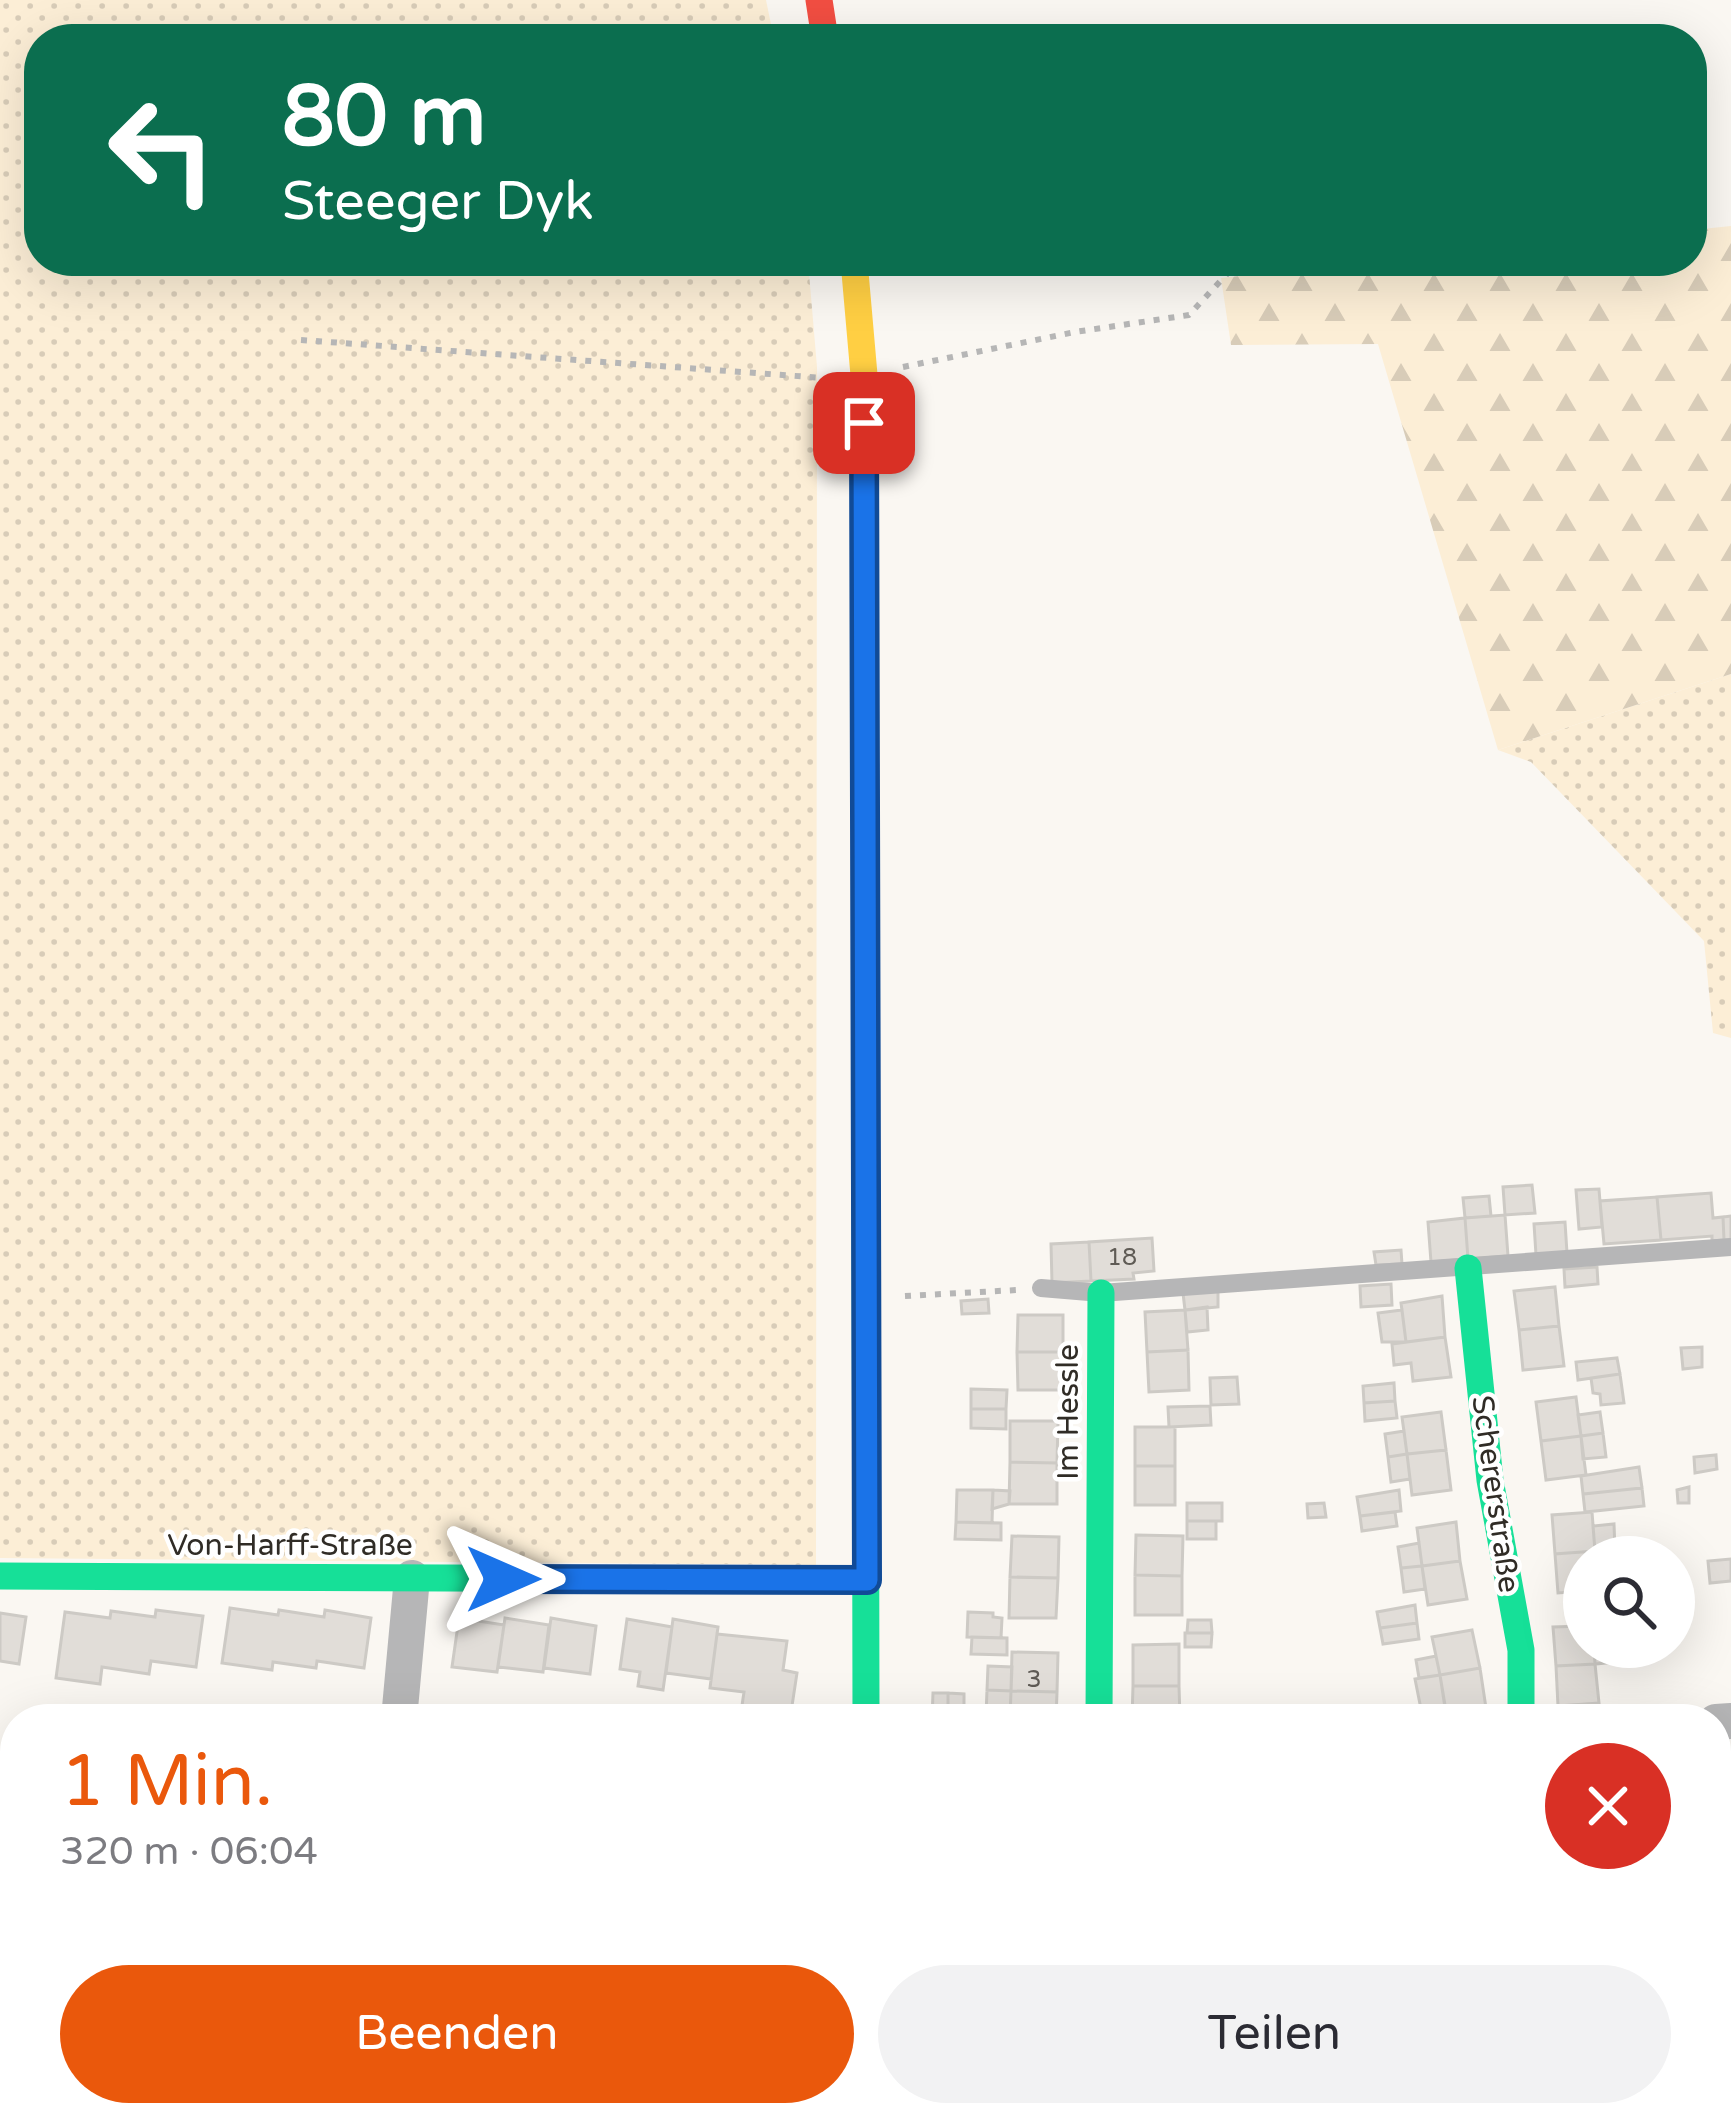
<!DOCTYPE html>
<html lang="de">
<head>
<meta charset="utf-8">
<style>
	:root { --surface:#fff; --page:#f2f2f3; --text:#2b2b33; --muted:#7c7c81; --accent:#ea580c }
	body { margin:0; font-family:"Varela Round",sans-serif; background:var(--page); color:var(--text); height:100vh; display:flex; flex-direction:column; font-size:45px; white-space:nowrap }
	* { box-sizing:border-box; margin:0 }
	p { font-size:39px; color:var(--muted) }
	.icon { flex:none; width:66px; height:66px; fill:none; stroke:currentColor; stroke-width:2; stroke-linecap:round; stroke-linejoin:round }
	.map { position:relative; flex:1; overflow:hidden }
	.sheet { position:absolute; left:0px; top:1704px; width:1731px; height:423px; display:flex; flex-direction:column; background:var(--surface); border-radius:48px 48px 0 0; box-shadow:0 12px 48px #0002 }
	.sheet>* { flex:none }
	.banner { position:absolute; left:24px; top:24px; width:1683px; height:252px; border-radius:48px; box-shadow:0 12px 48px #0002; background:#0b6e4f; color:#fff; overflow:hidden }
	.tools { position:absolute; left:1563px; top:1536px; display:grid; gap:24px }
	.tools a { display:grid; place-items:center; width:132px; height:132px; border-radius:50%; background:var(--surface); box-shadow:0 12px 48px #0002; font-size:60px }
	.pin { position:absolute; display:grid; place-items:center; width:102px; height:102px; color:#fff; margin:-51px; border-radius:24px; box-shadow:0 6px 18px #0006 }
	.me { position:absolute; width:132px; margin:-66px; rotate:90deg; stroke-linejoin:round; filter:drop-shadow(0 0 9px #0008) }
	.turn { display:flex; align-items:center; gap:42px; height:252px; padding:0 60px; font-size:54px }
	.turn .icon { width:156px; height:156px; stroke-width:2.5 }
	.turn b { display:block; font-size:84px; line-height:102px }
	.round { display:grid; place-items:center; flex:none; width:126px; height:126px; border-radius:63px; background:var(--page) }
	.overview { display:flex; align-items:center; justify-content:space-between; height:204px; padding:0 60px }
	h1 { font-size:72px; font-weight:600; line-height:90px; color:var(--accent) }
	.button { display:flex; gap:24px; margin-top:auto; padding:24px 60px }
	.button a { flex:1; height:138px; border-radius:72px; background:var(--accent); color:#fff; font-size:48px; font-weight:600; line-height:138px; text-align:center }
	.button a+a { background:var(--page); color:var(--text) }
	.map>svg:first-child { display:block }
</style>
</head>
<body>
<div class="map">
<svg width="1731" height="2125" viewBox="0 0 1731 2125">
	<defs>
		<pattern id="grass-dots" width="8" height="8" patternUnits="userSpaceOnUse" patternTransform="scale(3)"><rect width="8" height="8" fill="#fceed6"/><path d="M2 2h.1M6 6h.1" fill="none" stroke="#d8ccb8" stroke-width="1.8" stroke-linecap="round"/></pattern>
		<pattern id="forest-firs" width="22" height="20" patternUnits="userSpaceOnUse" patternTransform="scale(3)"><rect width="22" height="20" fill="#fceed6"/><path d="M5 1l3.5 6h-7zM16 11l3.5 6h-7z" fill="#d8ccb8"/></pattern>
	</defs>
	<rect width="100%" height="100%" fill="#faf7f2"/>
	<path fill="url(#grass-dots)" d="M0,0H766L774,39H39V261H808L817,367L816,1565L0,1558Z
		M1731,674V1038L1713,1033L1704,941L1531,762L1498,750Z"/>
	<path fill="url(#forest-firs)" d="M1731,226V674L1498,750L1378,344L1231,345L1221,278L1378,261H1692V230Z"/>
	<path fill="#e1ddd8" stroke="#cdcac5" stroke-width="3" d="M1532,1185L1535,1213L1505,1215L1503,1187Z
		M1599,1189L1602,1227L1579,1229L1576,1190Z
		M1711,1193L1713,1218L1723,1217L1724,1240L1712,1241V1236L1661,1240L1657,1197Z
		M1489,1196L1491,1216L1465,1218L1463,1198Z
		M1657,1197L1661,1240L1604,1244L1600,1201Z
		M1505,1215L1508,1256L1468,1259L1465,1218Z
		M1731,1216V1240H1724L1723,1217Z
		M1465,1218L1468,1259L1431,1262L1428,1222Z
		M1565,1222L1567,1253L1536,1255L1534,1224Z
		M1152,1238L1154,1271L1133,1273L1134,1279L1091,1281L1089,1242Z
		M1089,1242L1091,1281L1052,1283L1051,1244Z
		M1401,1250L1402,1264L1376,1265L1374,1252Z
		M1597,1267L1598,1284L1565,1287L1564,1269Z
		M1391,1284L1392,1305L1361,1307L1360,1286Z
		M1555,1287L1559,1326L1519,1330L1514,1291Z
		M1218,1290V1307L1185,1310L1183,1293Z
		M1442,1296L1445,1337L1406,1342L1401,1303Z
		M988,1299L989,1313L962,1314L961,1301Z
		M1207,1307L1208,1330L1187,1332L1185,1310Z
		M1185,1310L1188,1350L1147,1352L1145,1312Z
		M1402,1310L1406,1342H1382L1378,1313Z
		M1018,1315H1063V1352H1017Z
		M1559,1326L1564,1366L1523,1370L1519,1330Z
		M1445,1337L1451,1377L1413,1381L1411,1363L1394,1365L1392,1344Z
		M1702,1347V1367L1683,1369L1681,1348Z
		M1188,1350L1189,1390L1149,1392L1147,1352Z
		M1017,1352H1063V1390H1018Z
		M1617,1358L1620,1374L1578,1380L1576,1362Z
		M1620,1374L1624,1403L1601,1405L1600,1394L1593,1393L1591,1378Z
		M1237,1377L1239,1404L1211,1405L1210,1378Z
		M1394,1383L1395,1401L1364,1403L1363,1386Z
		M971,1389L1007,1390L1006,1409H971Z
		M1576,1397L1581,1436L1541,1441L1536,1402Z
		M1395,1401L1397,1418L1365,1421L1364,1403Z
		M1210,1406L1211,1425L1169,1427L1168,1407Z
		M971,1409H1006V1429L971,1428Z
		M1441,1412L1446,1450L1407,1454L1402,1417Z
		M1600,1412L1603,1433L1581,1436L1578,1415Z
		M1010,1421H1058L1057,1463L1010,1462Z
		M1135,1427H1175V1466H1135Z
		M1404,1431L1407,1454L1388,1457L1385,1434Z
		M1603,1433L1606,1457L1583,1459L1581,1436Z
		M1581,1436L1586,1475L1546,1480L1541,1441Z
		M1446,1450L1451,1490L1412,1495L1407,1454Z
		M1407,1454L1410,1479L1391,1482L1388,1457Z
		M1716,1455L1717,1469L1695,1473L1694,1457Z
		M1010,1462L1057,1463V1504H1009Z
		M1135,1466H1175V1505H1135Z
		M1639,1467L1642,1488L1583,1494L1581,1476Z
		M1689,1487V1503H1678L1677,1490Z
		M1642,1488L1644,1506L1585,1512L1583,1494Z
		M957,1490H993L992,1523L956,1522Z
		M993,1490L1010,1491L1009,1504L992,1509Z
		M1399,1490L1401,1511L1360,1516L1357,1497Z
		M1187,1503H1222V1521H1187Z
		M1324,1503L1326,1517L1308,1518L1307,1504Z
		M1395,1512L1397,1526L1362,1531L1360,1516Z
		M1592,1512L1595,1551L1555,1554L1552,1515Z
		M1187,1521H1216V1539H1187Z
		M956,1522L1001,1523V1540L955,1539Z
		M1456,1522L1460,1561L1422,1566L1417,1528Z
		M1614,1524L1615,1550L1595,1551L1593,1526Z
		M1136,1535L1183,1536L1182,1576L1135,1575Z
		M1012,1536L1059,1537L1058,1578L1010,1577Z
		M1419,1543L1422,1566L1401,1568L1398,1547Z
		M1595,1551V1557H1584V1591L1558,1593L1555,1554Z
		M1731,1559V1581L1710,1583L1708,1561Z
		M1460,1561L1467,1599L1428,1605L1422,1566Z
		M1422,1566L1425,1589L1404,1592L1401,1568Z
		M1135,1575L1182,1576V1615H1135Z
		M1010,1577L1058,1578L1056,1618H1009Z
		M1415,1605L1417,1623L1380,1628L1377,1612Z
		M230,1608L278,1615L279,1610L324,1617L325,1610L371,1618L364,1668L317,1661L316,1668L273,1662L272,1670L222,1663Z
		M156,1610L203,1616L196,1667L151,1661L149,1674L102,1667L100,1684L56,1678L65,1612L110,1618L111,1611L155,1617Z
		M968,1612L993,1613V1617L1002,1618L1001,1638L967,1637Z
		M0,1613L26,1617L19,1664L0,1661Z
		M459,1618L504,1625L497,1672L452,1667Z
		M505,1618L549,1625L543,1672L498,1667Z
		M551,1618L596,1626L590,1674L544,1668Z
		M627,1619L672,1627L663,1690L638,1686L640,1672L620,1669Z
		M673,1619L718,1627L711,1679L666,1673Z
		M1188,1620H1211L1212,1633H1187Z
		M1417,1623L1419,1639L1383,1644L1380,1628Z
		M1584,1626V1647H1594L1595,1664L1556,1666L1553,1627Z
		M1472,1630L1480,1668L1440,1675L1432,1637Z
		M1185,1633H1212L1211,1647H1185Z
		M717,1634L787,1641L783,1670L797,1673L790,1719H740L744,1692L710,1688Z
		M972,1637L1007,1638V1655L971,1654Z
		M1179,1644V1686H1133V1645Z
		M1594,1647H1616L1617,1662L1595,1664Z
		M1012,1652L1058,1653L1057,1692L1011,1691Z
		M1436,1656L1440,1675L1419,1678L1416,1660Z
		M1595,1664L1599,1703L1558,1706L1556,1666Z
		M988,1666L1012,1667L1011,1691L987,1690Z
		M1480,1668L1486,1708L1446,1714L1440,1675Z
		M1440,1675L1445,1705L1421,1709L1415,1679Z
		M1133,1686H1179L1180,1719H1132Z
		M987,1690L1011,1691L1010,1717L986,1716Z
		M1011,1691L1057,1692L1056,1719H1010Z
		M933,1693H948V1719H932Z
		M948,1693L964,1694V1719H948Z
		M0,1787L15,1789V1908L11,1907L10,1920L0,1918Z
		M1716,1789H1722L1719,1821H1716Z
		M1722,1789L1731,1790V1821H1719Z
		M1719,1821H1731V1837L1718,1836Z
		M0,2070H12L13,2120L0,2121Z
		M153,2112H230L228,2125L151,2124Z
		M261,2112H313L312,2125H259Z
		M386,2112H445L442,2125H410L385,2118Z
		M996,2112H1029L1032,2113L1027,2125H991Z
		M1386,2112H1418L1414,2125L1385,2117Z
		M1514,2112H1553L1551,2125H1513Z"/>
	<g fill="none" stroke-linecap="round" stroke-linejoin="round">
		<path stroke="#b6b6b6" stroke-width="6" stroke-dasharray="6 9" stroke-linecap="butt" d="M301,340L824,378
			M903,367L1075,332L1189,315L1239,261
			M905,1296L1017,1290
			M1109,2112L1149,2125"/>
		<path stroke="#b6b6b7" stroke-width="18" d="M1041,1288L1101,1293L1731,1247"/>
		<path stroke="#b6b6b7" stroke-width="36" d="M399,1719L412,1578
			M1716,1722L1731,1721
			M344,2125L346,2112
			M1061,2125L1063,2112
			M1466,2125L1468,2112"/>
		<path stroke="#16e098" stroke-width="27" d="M865,1133L866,1719
			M1468,1268L1490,1480L1521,1650V1719
			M0,1576L867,1580
			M1099,1719L1101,1293"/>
		<path stroke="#ffcf43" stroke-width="27" d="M854,261L864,375L865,1133"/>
		<path stroke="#f24e42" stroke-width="27" d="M819,0L825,39
			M858,2112V2125"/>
	</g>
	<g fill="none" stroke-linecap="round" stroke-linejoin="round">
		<defs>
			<path id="route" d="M503,1579L867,1580L864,423"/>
		</defs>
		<use href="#route" stroke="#114b97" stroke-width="30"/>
		<use href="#route" stroke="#1a73e8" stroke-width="21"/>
	</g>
	<g text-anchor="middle" stroke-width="9" stroke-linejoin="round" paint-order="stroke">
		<g font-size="24" fill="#5f5b55">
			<text x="1122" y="1265">18</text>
			<text x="1034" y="1687">3</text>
		</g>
		<g font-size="30" fill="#302c26" stroke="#fff">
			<text transform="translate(1068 1412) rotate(-90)" y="10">Im Hessle</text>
			<text transform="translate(1496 1494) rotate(82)" y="10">Schererstraße</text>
			<text x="290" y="1555">Von-Harff-Straße</text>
		</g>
	</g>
</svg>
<div class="tools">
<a><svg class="icon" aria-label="search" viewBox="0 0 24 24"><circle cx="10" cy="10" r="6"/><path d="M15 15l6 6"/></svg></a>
</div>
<div class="pin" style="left:864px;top:423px;background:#d93025"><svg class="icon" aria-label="arrive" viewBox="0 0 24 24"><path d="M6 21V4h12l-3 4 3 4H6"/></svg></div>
<svg class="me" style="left:503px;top:1579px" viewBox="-20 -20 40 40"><path d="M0-17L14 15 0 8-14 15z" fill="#1a73e8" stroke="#fff" stroke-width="4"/></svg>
<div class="banner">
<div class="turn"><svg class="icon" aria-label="left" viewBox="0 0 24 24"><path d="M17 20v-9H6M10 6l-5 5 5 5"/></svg><div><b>80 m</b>Steeger Dyk</div></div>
</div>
<section class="sheet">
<div class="overview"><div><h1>1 Min.</h1><p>320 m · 06:04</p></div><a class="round" style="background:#d93025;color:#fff"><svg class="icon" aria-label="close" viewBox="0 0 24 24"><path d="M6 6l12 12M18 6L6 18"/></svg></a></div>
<div class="button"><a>Beenden</a><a>Teilen</a></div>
</section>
</div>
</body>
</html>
